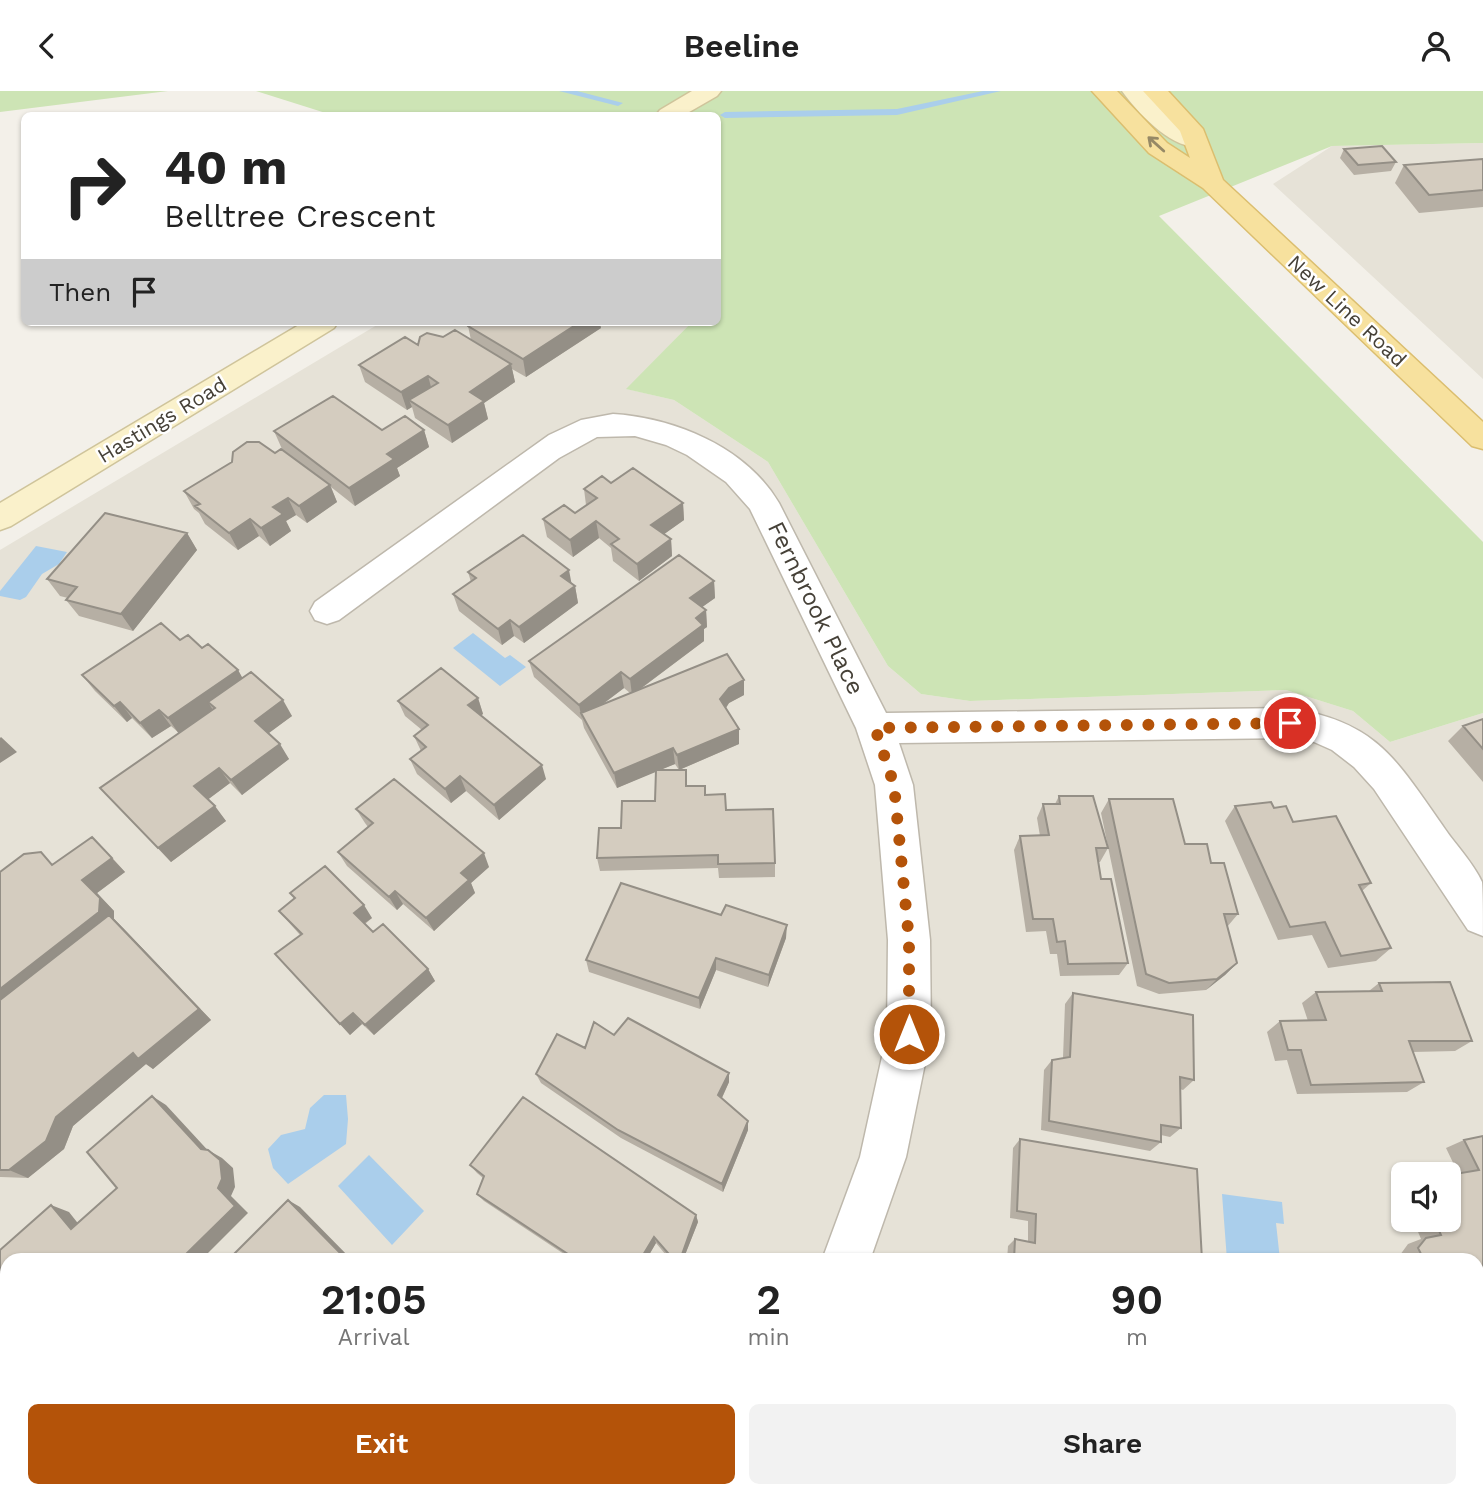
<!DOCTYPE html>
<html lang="en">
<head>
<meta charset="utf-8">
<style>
	:root { --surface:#fff; --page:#f2f2f2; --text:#222; --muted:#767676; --accent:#b45309 }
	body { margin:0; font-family:"Work Sans",sans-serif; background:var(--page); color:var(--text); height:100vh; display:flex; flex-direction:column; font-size:26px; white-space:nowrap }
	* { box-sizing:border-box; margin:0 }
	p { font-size:23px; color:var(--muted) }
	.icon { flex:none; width:38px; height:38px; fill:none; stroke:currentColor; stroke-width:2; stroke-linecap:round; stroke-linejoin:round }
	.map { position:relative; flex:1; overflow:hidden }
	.sheet { position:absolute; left:0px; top:1162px; width:1484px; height:245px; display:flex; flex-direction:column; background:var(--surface); border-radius:21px 21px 0 0; box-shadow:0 2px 5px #0004 }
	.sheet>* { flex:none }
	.hud { position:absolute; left:21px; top:21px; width:700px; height:214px; border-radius:10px; box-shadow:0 2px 5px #0004; background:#fff; color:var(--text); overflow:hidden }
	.buttons { position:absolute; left:1391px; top:1071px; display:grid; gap:14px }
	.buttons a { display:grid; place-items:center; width:70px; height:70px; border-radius:10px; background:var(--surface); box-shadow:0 2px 5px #0004; font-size:35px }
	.pin { position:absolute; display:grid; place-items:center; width:60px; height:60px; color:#fff; margin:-30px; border:4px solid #fff; border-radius:50%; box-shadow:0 2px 7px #0007 }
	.me { position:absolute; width:77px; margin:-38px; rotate:0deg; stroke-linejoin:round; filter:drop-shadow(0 0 5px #0008) }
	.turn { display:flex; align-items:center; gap:24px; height:147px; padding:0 28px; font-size:32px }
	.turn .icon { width:91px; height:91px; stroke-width:2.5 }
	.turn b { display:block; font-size:49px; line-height:60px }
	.then { display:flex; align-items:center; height:66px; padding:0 28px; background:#0003; gap:14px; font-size:26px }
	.eta { display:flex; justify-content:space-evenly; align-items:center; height:119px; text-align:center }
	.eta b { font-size:42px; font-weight:600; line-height:49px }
	.button { display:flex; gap:14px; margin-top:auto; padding:14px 28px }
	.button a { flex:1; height:80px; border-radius:10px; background:var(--accent); color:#fff; font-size:28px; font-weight:600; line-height:80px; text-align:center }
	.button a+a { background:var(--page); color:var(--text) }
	header { display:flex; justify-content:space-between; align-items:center; height:91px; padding:0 28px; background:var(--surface); font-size:32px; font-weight:600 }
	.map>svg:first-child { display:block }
</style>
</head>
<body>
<header><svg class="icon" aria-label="back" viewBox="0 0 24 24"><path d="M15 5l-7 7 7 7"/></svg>Beeline<svg class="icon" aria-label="person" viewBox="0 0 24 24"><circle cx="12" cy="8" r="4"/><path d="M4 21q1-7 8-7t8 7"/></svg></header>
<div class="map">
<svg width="1483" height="1407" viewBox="0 0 1483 1407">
	<rect width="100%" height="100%" fill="#f3f0e9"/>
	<path fill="#e6e2d7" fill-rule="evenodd" d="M1483,52V288L1273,93L1332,55Z
		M382,231H692L627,298L674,309L768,371L888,575L921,603L970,610L1286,599L1353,620L1390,651L1483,622V1407H0V459ZM1404,1083H1449V1129H1404ZM7,1169H1477V1400H7Z"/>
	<path fill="#cde4b5" d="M0,0H168L0,21Z
		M256,0H1483V52L1332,55L1159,125L1483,451V622L1390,651L1353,620L1286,599L970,610L921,603L888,575L768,371L674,309L626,298L692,231H718V24H332Z"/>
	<path fill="#aaceeb" d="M36,455L67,461L59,473L42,483L26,506L20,509L0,505V500Z
		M473,542L505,567L510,564L526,576L500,595L453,557Z
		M324,1004H346L348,1028L346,1053L288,1093L273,1077L268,1058L281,1044L305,1038L310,1017Z
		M369,1064L424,1120L392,1154L338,1095Z
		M1222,1103L1282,1111L1284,1133L1276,1132L1280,1169H1227Z"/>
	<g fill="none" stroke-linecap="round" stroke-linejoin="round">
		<path fill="#aaceeb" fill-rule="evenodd" d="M559,0H577L623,12L618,15Z
			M983,0H1001L897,24L725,27L720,24L725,21L897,18Z"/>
		<defs>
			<path id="minor" d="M613,323C675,327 746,356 779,412L886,622L1290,617C1379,632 1396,669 1445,738C1456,754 1474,773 1482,791C1483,802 1483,832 1483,845L1468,839L1374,698L1354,676L1332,659L1314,651L1290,647L899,652L913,694L930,849L931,943L906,1066L870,1169H822L860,1066L887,943L888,849L875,694L856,637L750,418L726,391L687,364L666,354L635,345L597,346L559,367L339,529L327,533L315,529L310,520L315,511L549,344L581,329Z
				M680,1400H776L779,1407H677Z"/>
			<path id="secondary" d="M692,0H721L717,5L684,24H656L660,19Z
				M1122,0H1147L1182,36L1204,45L1207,50L1204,55C1174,62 1138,22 1122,0Z
				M304,231H338L334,237L11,435L0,439V412Z"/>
			<path id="primary" d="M1092,0H1117L1167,52L1190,67L1180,40L1143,0H1168L1203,38L1223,89L1483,331V358L1472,355L1203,97L1149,62Z"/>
		</defs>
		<use href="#minor" stroke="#beb8ac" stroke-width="3"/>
		<use href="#secondary" stroke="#cfc49b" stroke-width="3"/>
		<use href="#primary" stroke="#dbbe6f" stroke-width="3"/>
		<use href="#minor" fill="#fff" fill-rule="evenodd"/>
		<use href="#secondary" fill="#faf1cb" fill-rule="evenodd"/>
		<use href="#primary" fill="#f7e19e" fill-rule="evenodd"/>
	</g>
	<path fill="#b6afa4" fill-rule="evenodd" d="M1344,58L1396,71L1391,80L1354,84L1340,67Z
		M1483,68V116L1419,122L1395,92L1404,74Z
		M468,235L601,237L526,286L512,278L515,291L484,312L488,328L452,352L415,327L412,316L407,319L365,291L359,274L443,246L471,249Z
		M424,339L429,356L397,377L400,385L355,415L331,396L337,411L307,432L296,424L286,430L291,440L270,455L259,445L238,459L205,433L199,422L194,418L184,400L282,358L274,340Z
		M611,392L683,412L684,429L664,443L671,448L672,465L639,490L613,470L611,457L599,447L573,466L547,446L543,428L575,422L586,414L584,398Z
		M187,442L197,459L133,540L79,525L66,509L68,507L60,505L47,488Z
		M468,481L572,492L575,495L578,512L524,552L514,545L502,554L459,520L453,503L471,491Z
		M714,490L715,507L702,516L706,519L707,536L704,538V550L639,599L744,589V604L729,612L726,617L739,638V653L679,679L675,673L659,679L687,695L705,704L726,719L775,772V786L719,787L718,777L600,780L597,767L621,737L655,710L656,680L617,697L584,637L582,629L534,586L529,570ZM624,597L630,602L603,613Z
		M180,549L202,557L238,579L242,587L292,625L268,642L289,668L242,704L230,692L208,708L226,730L171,771L114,712L179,642L171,635L152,647L132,627L127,631L95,600L82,584Z
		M478,607L483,623L481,624L546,688L499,729L466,700L451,712L417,683L410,668L421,660L414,645L422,639L405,625L398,610Z
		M1483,628V691L1448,650L1463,635Z
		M1059,705L1108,757L1100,771H1098L1101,788L1128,872L1119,884L1060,885L1057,863H1050L1046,840L1026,841L1014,759L1020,745H1040L1037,727L1043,713H1055Z
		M1109,708L1185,753L1211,772L1238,823L1227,836L1237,872L1225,884L1206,899L1159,903L1137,895L1101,722Z
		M1235,715L1274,717L1371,792L1362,800L1391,857L1376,870L1328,877L1312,844L1278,849L1225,730Z
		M356,718L489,776L471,792L475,802L434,840L403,813L397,819L347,775L338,761L368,736L365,732Z
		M106,760L125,781L97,802L114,820V828L123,837L211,929L153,978L146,973L73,1035L64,1058L28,1087L1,1086H0V781L54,773Z
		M290,802L372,827L365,833L373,841L428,878L435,890L374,944L362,933L350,944L286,875L300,844L279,820L294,807Z
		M721,824L786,847L768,896L716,879L700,918L589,881L586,869Z
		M1379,892L1472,950L1455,960L1413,961L1424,991L1407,1001L1297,1003L1287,969L1275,970L1267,941L1280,930H1308L1302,912L1316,901L1369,900Z
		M1073,902L1194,989L1183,999L1180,998L1181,1037L1170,1046L1161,1044V1051L1150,1060L1041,1039L1044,979L1052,969L1063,967L1065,913Z
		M614,944L729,991L722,1007L748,1039L723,1101L621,1047L541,992L536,983L585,957Z
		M1483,1045L1477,1169H1403L1400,1164L1408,1153L1421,1148L1413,1129H1449L1458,1082L1446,1057L1464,1049Z
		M1020,1048L1202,1169H1007L1008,1155L1015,1148L1028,1151V1130L1010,1127L1013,1057Z
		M470,1074L696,1124L698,1131L683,1169H670L656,1152L646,1169H573L484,1110L477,1103L483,1087L477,1082Z
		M1404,1095V1109L1398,1098Z
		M1004,1400H1137L1133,1407H1012Z
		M1223,1400H1344L1345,1407H1223Z
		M1370,1400H1477L1483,1407H1370Z"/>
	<path fill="#948f86" d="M580,231H600L601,237L526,286L523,268Z
		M511,273L515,291L484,312L488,328L452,352L448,334L470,301Z
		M428,285L433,303L409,309L412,316L407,319L401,301Z
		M424,339L429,356L397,377L400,385L355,415L349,397L387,363Z
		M330,394L337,411L307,432L299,415Z
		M288,407L296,424L286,430L291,440L270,455L261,437L273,416Z
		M683,412L684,429L653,451L651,434Z
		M250,428L259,445L238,459L229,442Z
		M596,430L599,447L573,466L570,449Z
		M187,442L197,459L133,540L121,523Z
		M671,448L672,465L639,490L637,473Z
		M569,479L572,495L561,485Z
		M714,490L715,507L691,524L690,507Z
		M575,495L578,512L524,552L519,536Z
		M706,519L707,536L704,538V550L632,604L630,588L696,527Z
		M510,529L514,545L502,554L498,538Z
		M238,579L247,595L208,611L213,619L179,643L168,627Z
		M621,581L624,597L584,627L581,622L582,629L579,614Z
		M744,589V604L729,612L721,624L720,608L729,597Z
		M478,607L483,623L474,630L468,614Z
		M283,609L292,625L265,645L255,630Z
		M120,611L132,627L127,631L114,615Z
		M159,619L171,635L152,647L140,632Z
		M739,638V653L679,679L677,664Z
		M1,646L17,661L0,672V647Z
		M280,653L289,668L242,704L231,689Z
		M673,657L675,673L617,697L614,682Z
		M542,674L546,688L499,729L494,714Z
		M219,677L230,692L206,710L194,695Z
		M460,685L466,700L451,712L445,698Z
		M215,715L226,730L171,771L158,757Z
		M92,746L125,781L97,802L114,820V828L123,837L211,929L153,978L146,973L73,1035L64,1058L28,1087L9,1079L56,1026L133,962L199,918L0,923V898L82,789Z
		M484,762L489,776L471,792L475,802L434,840L426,827L461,782Z
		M395,800L403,813L397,819L389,806Z
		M364,814L372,827L362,834L354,822Z
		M787,834L786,847L768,896L769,884Z
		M716,867V879L700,918L699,907Z
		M1237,872L1225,884L1206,899L1217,888Z
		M428,878L435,890L374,944L365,934Z
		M353,922L362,933L350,944L340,933Z
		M729,982V991L719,1013L718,1004Z
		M152,1005L166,1014L214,1066L201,1058Z
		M748,1030V1039L723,1101L722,1093Z
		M208,1059L222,1067L233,1077L235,1096L231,1105L248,1122L201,1169H180L218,1097Z
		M288,1109L300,1116L352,1169H347Z
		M51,1114L69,1121L88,1145L71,1138Z
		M696,1124L698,1131L683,1169H680Z
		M654,1146L656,1152L646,1169H640Z
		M265,1400H279L273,1407H259Z
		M488,1400H496L490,1407H483Z"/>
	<path fill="#d4ccbf" stroke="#948f86" stroke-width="2" d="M1382,55L1396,71L1358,74L1344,58Z
		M1483,68V99L1429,104L1404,74Z
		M469,231H580L523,268L468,235Z
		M455,239L511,273L470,301L484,310L448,334L409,309L438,292L428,285L401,301L359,274L405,246L418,254L420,246L427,242L443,246Z
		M333,305L382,339L405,325L424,339L387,363L394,368L349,397L274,340Z
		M247,351H259L275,362L281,358L330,394L299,415L288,407L273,416L283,423L261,437L250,428L229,442L195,415L200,413L184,400L232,371L233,361Z
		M633,377L683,412L651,434L671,448L637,473L611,453L619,448L596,430L570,449L543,428L564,414L575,422L597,407L584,398L602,385L611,392Z
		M105,422L187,442L121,523L66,509L77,496L47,488Z
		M523,444L569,479L561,485L575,495L519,536L510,529L498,538L453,503L476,487L468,481Z
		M679,464L714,490L690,507L706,519L696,527L703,534L630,588L621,581L579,614L529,570Z
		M161,532L180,549L188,544L202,557L208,553L238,579L168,627L159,619L140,632L120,611L114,615L82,584Z
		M727,563L744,589L729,597L720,608L739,638L677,664L673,657L614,682L581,622Z
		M441,577L478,607L468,614L542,674L494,714L460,685L445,698L410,668L426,656L414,645L428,634L398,610Z
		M251,581L283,609L255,630L280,653L231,689L219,677L194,695L215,715L158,757L100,697L215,617L208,611Z
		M1483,628V658L1463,635Z
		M656,679H686V695H705V704L725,703L726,719L773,718L775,772L718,773V764L597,767L599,737H621L622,710H655Z
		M394,688L484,762L461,782L469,789L426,827L395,800L389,806L338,761L373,732L356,718Z
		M1059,705H1093L1108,757H1096L1101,788H1111L1128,872L1068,873L1065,850L1057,851L1053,828H1033L1020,745L1049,744L1043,713H1060Z
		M1109,708H1173L1185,753H1207L1211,772H1224L1238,823H1224L1237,872L1217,888L1169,892L1146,883Z
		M1271,711L1274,717L1286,715L1293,731L1336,725L1371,792L1359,794L1391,857L1341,865L1325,831L1290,836L1235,715Z
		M92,746L112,767L82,789L100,807L99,821L0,898V781L24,763L41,761L52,774Z
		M325,775L364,814L354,822L373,841L383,833L428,878L365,934L353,922L340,933L275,863L302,843L279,820L295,807L290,802Z
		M621,792L721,824L726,814L787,834L769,884L716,867L699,907L586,869Z
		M109,824L199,918L138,968L133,962L56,1026L46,1050L9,1079H0V909Z
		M1450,891L1472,950H1409L1424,991L1311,994L1301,959H1288L1280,930L1326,929L1316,901L1382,900L1379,892Z
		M1073,902L1193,924L1194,989L1180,986L1181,1037L1161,1034V1051L1049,1030L1052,969L1070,966Z
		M628,927L729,982L718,1004L748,1030L722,1093L618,1039L536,983L557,943L585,957L594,931L614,944Z
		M152,1005L201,1058L208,1059L220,1069L222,1088L218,1097L235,1115L180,1169H7V1223L0,1214V1159L51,1114L71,1138L117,1097L87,1061Z
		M523,1006L696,1124L680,1169H674L654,1146L640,1169H607L601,1165L598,1169H577L477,1103L484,1085L470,1074Z
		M1483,1045V1249L1477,1250V1169H1424L1418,1157L1426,1147L1441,1144L1434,1129H1449V1084L1479,1079L1464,1049Z
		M1020,1048L1197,1078L1202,1169H1014L1015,1148L1035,1152L1036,1123L1017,1120Z
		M288,1109L347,1169H228Z
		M1477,1351L1483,1352V1407H1389L1388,1400H1477Z
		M178,1400H265L259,1407H184Z
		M293,1400H488L483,1407H286Z
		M1011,1400H1137L1133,1407H1020Z
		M1237,1400H1344L1345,1407H1238Z"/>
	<defs><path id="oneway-shaft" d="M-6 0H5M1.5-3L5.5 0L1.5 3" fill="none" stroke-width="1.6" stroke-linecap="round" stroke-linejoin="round" transform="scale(1.75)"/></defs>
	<use stroke="#968966" href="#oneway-shaft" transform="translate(1156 53) rotate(-138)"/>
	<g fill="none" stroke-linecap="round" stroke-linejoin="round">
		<path stroke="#b45309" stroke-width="12" stroke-dasharray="0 21.6" d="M909,943V849L894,694L875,637L1290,632"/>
	</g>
	<g text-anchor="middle" stroke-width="5" stroke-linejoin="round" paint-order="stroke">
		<g font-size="21" fill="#464138" stroke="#fff">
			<text transform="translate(1347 220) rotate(43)" y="7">New Line Road</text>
			<text transform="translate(162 329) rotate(-31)" y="7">Hastings Road</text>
		</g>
		<g font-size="24" fill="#464138" stroke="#fff">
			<text transform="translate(816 517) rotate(64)" y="8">Fernbrook Place</text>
		</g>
	</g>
</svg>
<div class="buttons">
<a><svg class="icon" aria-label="sound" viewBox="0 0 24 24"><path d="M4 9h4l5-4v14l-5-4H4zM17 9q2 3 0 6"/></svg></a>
</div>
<div class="pin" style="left:1290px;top:632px;background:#d93025"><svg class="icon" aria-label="arrive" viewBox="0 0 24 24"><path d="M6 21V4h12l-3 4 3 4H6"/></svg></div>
<svg class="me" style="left:909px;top:943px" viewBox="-20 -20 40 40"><circle r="17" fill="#b45309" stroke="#fff" stroke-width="3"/><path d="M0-11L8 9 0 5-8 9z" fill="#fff"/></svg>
<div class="hud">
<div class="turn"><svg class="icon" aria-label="right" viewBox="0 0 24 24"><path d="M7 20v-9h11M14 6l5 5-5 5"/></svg><div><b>40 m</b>Belltree Crescent</div></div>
<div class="then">Then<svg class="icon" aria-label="arrive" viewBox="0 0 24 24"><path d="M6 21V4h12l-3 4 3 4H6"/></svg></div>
</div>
<section class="sheet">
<div class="eta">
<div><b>21:05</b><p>Arrival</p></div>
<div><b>2</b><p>min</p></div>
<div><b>90</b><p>m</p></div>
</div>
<div class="button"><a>Exit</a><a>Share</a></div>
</section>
</div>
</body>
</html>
